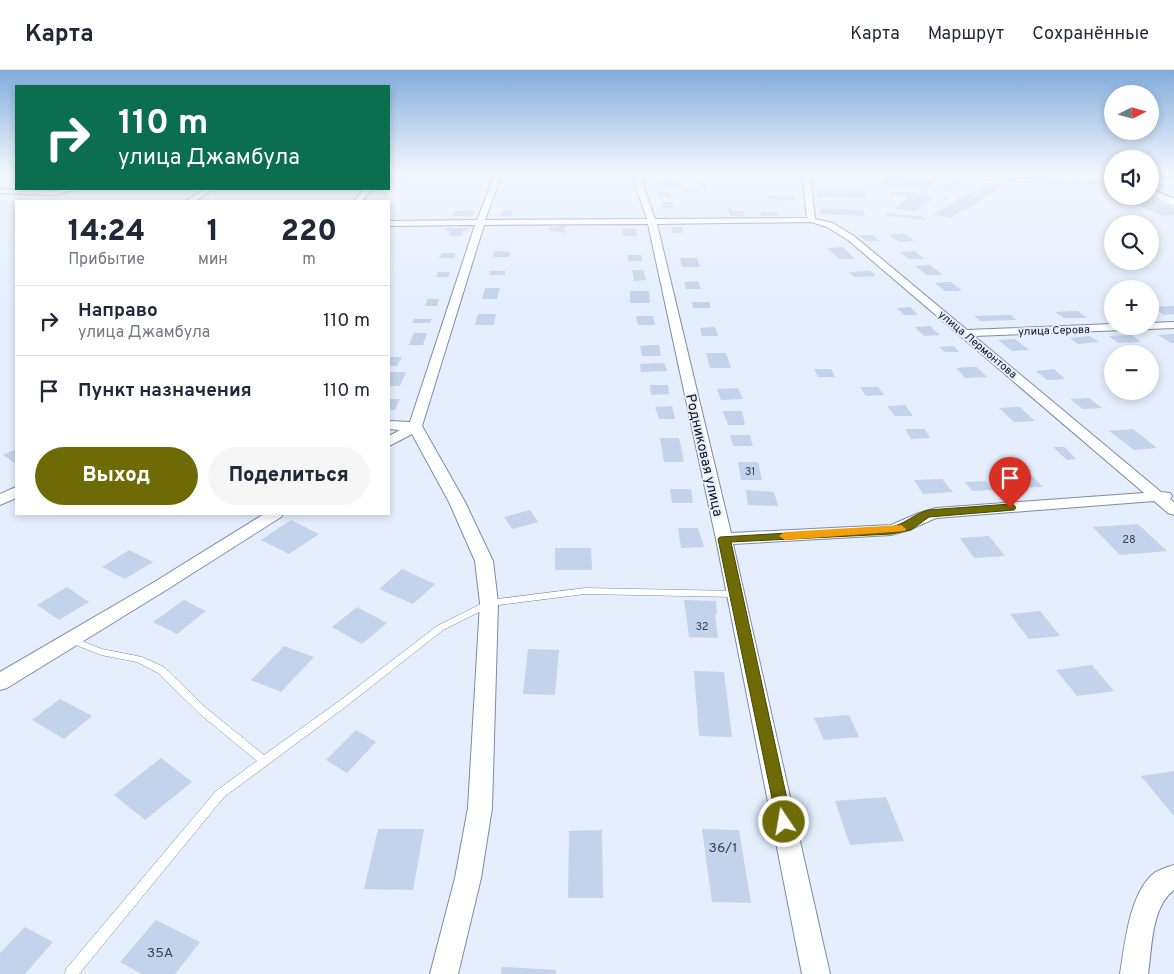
<!DOCTYPE html>
<html lang="ru">
<head>
<meta charset="utf-8">
<style>
	:root { --surface:#fff; --page:#f6f6f7; --text:#1f2937; --muted:#747a83; --line:#e0e1e3; --accent:#6e6a06 }
	body { margin:0; font-family:Overpass,sans-serif; background:var(--page); color:var(--text); height:100vh; display:flex; flex-direction:column; font-size:19px; white-space:nowrap }
	* { box-sizing:border-box; margin:0 }
	p { font-size:16px; color:var(--muted) }
	.icon { flex:none; width:28px; height:28px; fill:none; stroke:currentColor; stroke-width:2; stroke-linecap:round; stroke-linejoin:round }
	.map { position:relative; flex:1; overflow:hidden }
	.drawer { position:absolute; left:15px; top:130px; width:375px; height:315px; display:flex; flex-direction:column; background:var(--surface); border-radius:0px; box-shadow:0 2px 8px #0003 }
	.drawer>* { flex:none }
	.guide { position:absolute; left:15px; top:15px; width:375px; height:105px; border-radius:0px; box-shadow:0 2px 8px #0003; background:#0b6e4f; color:#fff; overflow:hidden }
	.needle { width:32px; rotate:84deg }
	.controls { position:absolute; left:1104px; top:15px; display:grid; gap:10px }
	.controls a { display:grid; place-items:center; width:55px; height:55px; border-radius:50%; background:var(--surface); box-shadow:0 2px 8px #0003; font-size:25px }
	.pin { position:absolute; display:grid; place-items:center; width:42px; height:42px; color:#fff; margin:-51px -21px; border-radius:50% 50% 50% 0; rotate:-45deg; box-shadow:0 0 5px #0007 }
	.pin .icon { rotate:45deg }
	.me { position:absolute; width:55px; margin:-28px; rotate:348deg; stroke-linejoin:round; filter:drop-shadow(0 0 4px #0008) }
	.turn { display:flex; align-items:center; gap:18px; height:105px; padding:0 20px; font-size:22px }
	.turn .icon { width:65px; height:65px; stroke-width:2.5 }
	.turn b { display:block; font-size:35px; line-height:42px }
	.eta { display:flex; justify-content:space-evenly; align-items:center; height:85px; text-align:center }
	.eta b { font-size:30px; font-weight:800; line-height:35px }
	.action { display:flex; gap:10px; margin-top:auto; padding:10px 20px }
	.action a { flex:1; height:58px; border-radius:30px; background:var(--accent); color:#fff; font-size:20px; font-weight:800; line-height:58px; text-align:center }
	.action a+a { background:var(--page); color:var(--text) }
	ul { padding:0; list-style:none }
	li { display:flex; align-items:center; gap:15px; height:70px; padding:0 20px; border-top:1px solid var(--line) }
	li div { flex:1 }
	li b { display:block; font-size:19px }
	li em { font-style:normal }
	header { display:flex; align-items:center; gap:30px; box-sizing:border-box; height:70px; padding:0 25px; background:var(--surface); border-bottom:1px solid var(--line) }
	header strong { font-size:24px }
	nav { display:flex; gap:28px; margin-inline-start:auto; font-size:18px }
	.map>svg:first-child { display:block }
</style>
</head>
<body>
<header>
<strong>Карта</strong>
<nav><a>Карта</a><a>Маршрут</a><a>Сохранённые</a></nav>
</header>
<div class="map">
<svg width="1174" height="904" viewBox="0 0 1174 904">
	<rect width="100%" height="100%" fill="#e4eefd"/>
	<path fill="#c2d3eb" d="M730,102H774V106L730,104Z
		M909,102L957,105L959,107L911,105Z
		M1150,102H1174V106L1154,104Z
		M397,104H410L403,110H389Z
		M883,106L931,109L935,121L885,117Z
		M1092,110L1106,117H1091L1076,111Z
		M657,112H679L681,118H659Z
		M699,113L708,114L706,121H683L685,118L697,119Z
		M985,114L1001,117L974,135L950,148L933,144Z
		M817,119L864,121L866,129L817,127Z
		M891,121L914,122L935,126L915,142L894,139L909,126L889,125Z
		M657,122H670L672,128H659Z
		M768,125L794,126L795,131L768,129Z
		M1149,127L1174,138V145L1162,146L1122,128Z
		M663,132H673L675,137L662,138L660,133Z
		M727,138H731L732,141H743L745,146H731Z
		M820,138L863,140L865,146L820,144Z
		M475,140L473,146H452L454,141Z
		M502,140H512L511,146H500Z
		M760,142H777L779,146H761Z
		M885,143L917,146L928,148L924,150L886,146Z
		M560,155H565V158L562,159H565V163L549,161V157H560Z
		M671,157H682L683,163H672Z
		M446,158H469L468,161H463L461,166H449L451,161H445Z
		M622,158L636,159L637,166H623Z
		M903,163L915,171L900,172L889,165Z
		M858,165H873L880,171H866Z
		M843,177L855,189H839L827,178Z
		M495,181L510,182L509,187H493Z
		M915,181L924,189H909L900,182Z
		M442,183H455L454,188H439Z
		M628,185H641L642,191H628Z
		M680,188H697L700,197H682Z
		M930,195L934,198L943,205H927L915,196Z
		M632,200H643L646,210L634,211Z
		M490,201H505V205H490Z
		M870,201L876,206L854,207L848,202Z
		M438,202H450L448,207H436Z
		M698,211L701,219H686L684,212Z
		M951,212L962,221H945L935,213Z
		M485,218H500L497,229H482Z
		M630,221H649L650,233H630Z
		M428,229H439L437,236H425Z
		M692,232H709L711,238H693Z
		M1174,236V244L1164,245L1152,237Z
		M910,237L918,245H904L897,238Z
		M1078,241L1087,248H1064L1055,242Z
		M478,244H496L494,255H475Z
		M1011,245L1016,250L980,251L974,246Z
		M636,246H653L655,255H638Z
		M414,249H432L430,253H412Z
		M930,256L940,265L924,266L915,257Z
		M715,257L718,266H702L700,258Z
		M414,263H427L423,275H409Z
		M1174,264V273H1171L1158,265Z
		M1132,265L1141,272L1118,273L1109,266Z
		M1090,266L1099,272L1078,274L1070,268Z
		M1015,269L1029,280L1012,281L998,270Z
		M650,275H659L661,286H642L640,276Z
		M954,276L959,282H945L939,277Z
		M706,283H726L731,298H710Z
		M389,287H402L397,296H389Z
		M664,293L667,301L641,302L640,294Z
		M970,297H977L987,307L965,308L956,298Z
		M814,299H831L835,307H818Z
		M1054,299L1065,309L1047,310L1036,301Z
		M389,302H406L400,316H389Z
		M650,315H668L669,324L651,325Z
		M860,317H878L884,325L866,326Z
		M738,318L743,329L721,330L717,319Z
		M1089,328L1102,338L1083,339L1070,329Z
		M389,329H400L395,340H389Z
		M905,335L913,346H895L887,336Z
		M672,336L675,349H659L655,337Z
		M1020,337L1035,351L1014,352L999,338Z
		M723,341H742L745,355H728Z
		M905,359H925L930,368L911,369Z
		M1133,359L1157,378L1134,380L1109,361Z
		M730,365H750L753,376H733Z
		M660,368H679L684,392H664Z
		M1053,377H1064L1076,389L1067,390Z
		M16,379V394L3,385Z
		M738,392H758L762,410H741Z
		M1030,404L1043,417L1015,418L1003,405Z
		M942,409L953,422L923,424L914,410Z
		M985,411L993,420L972,421L965,412Z
		M670,419H691L693,433H672Z
		M746,420L774,422L778,436L748,435Z
		M530,440L538,452L512,459L504,447Z
		M291,450L319,464L289,484L261,470Z
		M1138,454L1167,481L1120,485L1093,457Z
		M678,458H698L704,477L681,478Z
		M989,466L1005,486L974,488L960,468Z
		M555,478H591L592,500H555Z
		M129,480L153,492L125,509L102,497Z
		M402,499L435,514L413,534L379,519Z
		M67,517L89,532L59,550L37,535Z
		M184,530L206,541L177,564L153,552Z
		M684,530L716,531L717,544L715,545L718,568L689,567Z
		M357,537L387,553L362,574L332,557Z
		M1040,541L1060,566L1029,569L1010,544Z
		M284,576L314,587L281,622L251,610Z
		M528,579L559,580L555,625L523,624Z
		M1092,595L1114,621L1077,626L1056,600Z
		M694,601L724,602L732,667L699,666Z
		M60,629L92,646L64,669L32,650Z
		M849,645L859,667L824,670L814,648Z
		M356,660L376,672L347,703L326,690Z
		M161,688L192,712L145,750L114,725Z
		M1174,701V745H1173L1141,706Z
		M886,727L904,771L850,775L835,731Z
		M378,759H424L413,820L364,819Z
		M702,759L739,760L751,833L712,832Z
		M602,760L603,828H568L569,761Z
		M156,850L200,872L175,904H142L120,892Z
		M25,857L53,872L25,904H0V883Z
		M502,897L556,900V904H501Z"/>
	<g fill="none" stroke-linecap="round" stroke-linejoin="round">
		<defs>
			<path id="service" d="M711,102H715L712,105L710,104Z
				M971,102H975V106L1057,112L1055,113L973,108L952,113L947,128L944,129L950,111L971,106Z
				M585,518L736,521L739,522L740,524L739,526L736,527L585,524L491,536L443,560L344,638L224,727L79,904H65L66,899L216,721L257,691L200,644L158,603L137,592L101,585L68,572L67,570L68,568L71,567L74,568L102,579L142,587L164,597L206,638L264,685L338,632L437,556L489,530Z"/>
			<path id="minor" d="M496,102H503L485,150L647,149L634,112L638,102H645L642,112L655,149L807,148L802,102H810L815,149L833,153L854,166L967,260L1112,254V256H1150V253L1174,252V258L974,266L1161,422L1170,423L1172,426L1170,429L1174,432V445L1168,443L1154,431L936,448L909,460L891,465L733,474L830,904H802L716,469L648,154L484,155L422,356L465,432L493,491L498,533L492,738L481,808L458,904H430L455,808L468,738L480,533L475,491L449,432L412,364L389,376V366L400,360L389,359V351L410,352L475,155L389,156V151L477,150ZM811,152L827,157L848,170L1144,423L936,438L919,443L891,455L731,463L657,154Z
				M0,119L55,121L78,119L55,125L0,123Z
				M205,119H214L195,131H186Z
				M364,119H372L362,131H354Z
				M16,417V428L0,435V424Z
				M264,444H283L281,447L163,522L7,618L0,620V602L151,514Z
				M1174,795V820C1151,837 1152,878 1148,904H1120C1125,874 1129,825 1153,804C1158,800 1167,797 1174,795Z"/>
			<path id="tertiary" d="M973,102H1031L1112,106V112L977,105Z
				M1150,107L1174,109V115L1150,113Z"/>
			<path id="primary" d="M1100,102H1112V108Z
				M1150,118L1174,128V136L1150,125Z"/>
		</defs>
		<use href="#service" stroke="#7d8ca3" stroke-width="1"/>
		<use href="#minor" stroke="#7d8ca3" stroke-width="2"/>
		<use href="#tertiary" stroke="#7d8ca3" stroke-width="1"/>
		<use href="#primary" stroke="#7d8ca3" stroke-width="1"/>
		<use href="#service" fill="#fff" fill-rule="evenodd"/>
		<use href="#minor" fill="#fff" fill-rule="evenodd"/>
		<use href="#tertiary" fill="#fff" fill-rule="evenodd"/>
		<use href="#primary" fill="#fff" fill-rule="evenodd"/>
		<path stroke="#676f7a" stroke-width="1" d="M1150,118L1174,128"/>
	</g>
	<linearGradient id="sky" x2="0" y2="1"><stop stop-color="#81acdb"/><stop offset="0.45" stop-color="#f3f7fe"/><stop offset="1" stop-color="#f3f7fe" stop-opacity="0"/></linearGradient>
	<rect width="1174" height="229" fill="url(#sky)"/>
	<path fill="#6e6a06" stroke="#484504" d="M1010,434L1014,435L1016,438L1014,440L929,447L911,460L891,464L731,472L792,752L790,757L784,760L778,757L718,469L720,467L891,457C905,454 914,444 928,440Z"/>
	<path fill="#f59e0b" d="M901,455L906,459L905,461L785,470L779,466L785,462Z"/>
	<g text-anchor="middle" stroke-width="4" stroke-linejoin="round" paint-order="stroke">
		<g font-size="11" fill="#0f151d" stroke="#e4eefd">
			<text transform="translate(1054 260) rotate(-2)" y="4">улица Серова</text>
			<text transform="translate(978 274) rotate(40)" y="4">улица Лермонтова</text>
		</g>
		<g font-size="11" fill="#3c4450">
			<text x="750" y="405">31</text>
			<text x="1129" y="473">28</text>
			<text x="702" y="560">32</text>
		</g>
		<g font-size="14" fill="#0f151d" stroke="#e4eefd">
			<text transform="translate(705 385) rotate(77)" y="5">Родниковая улица</text>
		</g>
		<g font-size="14" fill="#3c4450">
			<text x="723" y="782">36/1</text>
			<text x="160" y="887">35А</text>
		</g>
	</g>
</svg>
<div class="controls">
<a><svg class="needle" viewBox="-14 -14 28 28"><path d="M0-13l5 13h-10z" fill="#e53935"/><path d="M0 13l5-13h-10z" fill="#747a83"/></svg></a>
<a><svg class="icon" aria-label="sound" viewBox="0 0 24 24"><path d="M4 9h4l5-4v14l-5-4H4zM17 9q2 3 0 6"/></svg></a>
<a><svg class="icon" aria-label="search" viewBox="0 0 24 24"><circle cx="10" cy="10" r="6"/><path d="M15 15l6 6"/></svg></a>
<a>+</a>
<a>−</a>
</div>
<div class="pin" style="left:1010px;top:438px;background:#d93025"><svg class="icon" aria-label="arrive" viewBox="0 0 24 24"><path d="M6 21V4h12l-3 4 3 4H6"/></svg></div>
<svg class="me" style="left:784px;top:752px" viewBox="-20 -20 40 40"><circle r="17" fill="#6e6a06" stroke="#fff" stroke-width="3"/><path d="M0-11L8 9 0 5-8 9z" fill="#fff"/></svg>
<div class="guide">
<div class="turn"><svg class="icon" aria-label="right" viewBox="0 0 24 24"><path d="M7 20v-9h11M14 6l5 5-5 5"/></svg><div><b>110 m</b>улица Джамбула</div></div>
</div>
<section class="drawer">
<div class="eta">
<div><b>14:24</b><p>Прибытие</p></div>
<div><b>1</b><p>мин</p></div>
<div><b>220</b><p>m</p></div>
</div>
<ul>
<li><svg class="icon" aria-label="right" viewBox="0 0 24 24"><path d="M7 20v-9h11M14 6l5 5-5 5"/></svg><div><b>Направо</b><p>улица Джамбула</p></div><em>110 m</em></li>
<li><svg class="icon" aria-label="arrive" viewBox="0 0 24 24"><path d="M6 21V4h12l-3 4 3 4H6"/></svg><div><b>Пункт назначения</b></div><em>110 m</em></li>
</ul>
<div class="action"><a>Выход</a><a>Поделиться</a></div>
</section>
</div>
</body>
</html>
